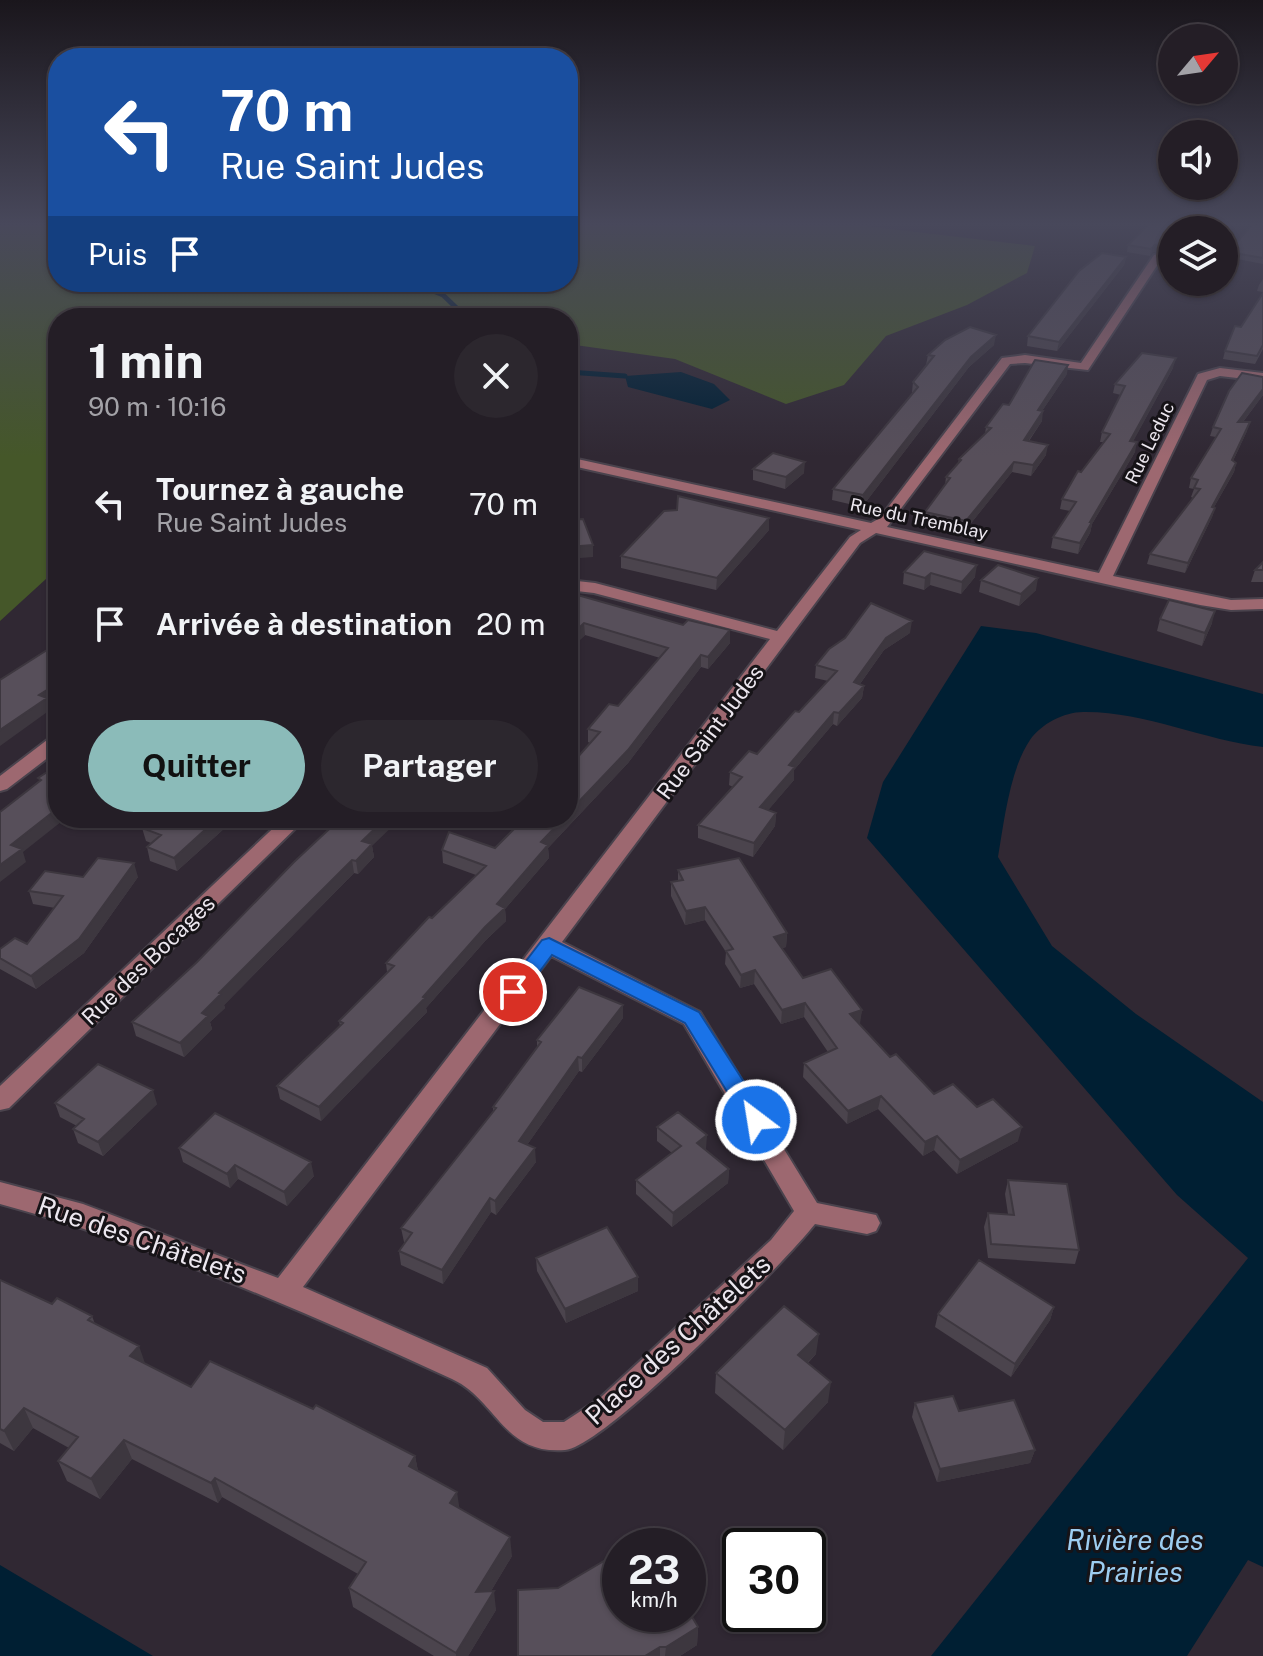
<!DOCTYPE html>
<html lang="fr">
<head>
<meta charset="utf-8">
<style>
	:root { --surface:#241e26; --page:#2c272e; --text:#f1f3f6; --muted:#a3a2a7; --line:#413c43; --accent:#8bbbb9 }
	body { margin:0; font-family:"Public Sans",sans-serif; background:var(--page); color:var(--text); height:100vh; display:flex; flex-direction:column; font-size:30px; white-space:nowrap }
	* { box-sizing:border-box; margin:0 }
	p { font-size:26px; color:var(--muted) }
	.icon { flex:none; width:44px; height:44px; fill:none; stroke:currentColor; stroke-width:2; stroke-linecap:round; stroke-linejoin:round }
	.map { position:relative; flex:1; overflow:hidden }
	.sheet { position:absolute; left:48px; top:308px; width:530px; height:520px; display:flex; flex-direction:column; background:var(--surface); border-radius:32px; box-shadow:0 2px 6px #0004,0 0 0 2px var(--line) }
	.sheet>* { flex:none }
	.top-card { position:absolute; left:48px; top:48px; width:530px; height:244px; border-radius:32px; box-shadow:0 2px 6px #0004,0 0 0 2px var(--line); background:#1a4fa0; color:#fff; overflow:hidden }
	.needle { width:52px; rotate:61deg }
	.tools { position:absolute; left:1158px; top:24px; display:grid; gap:16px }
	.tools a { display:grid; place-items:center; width:80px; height:80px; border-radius:50%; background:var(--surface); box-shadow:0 2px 6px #0004,0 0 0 2px var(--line); font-size:40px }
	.speed { position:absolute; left:602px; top:1528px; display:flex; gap:16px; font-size:40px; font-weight:700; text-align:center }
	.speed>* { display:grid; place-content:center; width:104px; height:104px; border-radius:50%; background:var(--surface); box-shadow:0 2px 6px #0004,0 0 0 2px var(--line); line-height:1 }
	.speed small { font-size:20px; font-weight:400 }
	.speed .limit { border:4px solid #111; border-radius:12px; background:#fff; color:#111 }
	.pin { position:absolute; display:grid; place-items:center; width:68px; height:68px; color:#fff; margin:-34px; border:4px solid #fff; border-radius:50%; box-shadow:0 2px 8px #0007 }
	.me { position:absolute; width:88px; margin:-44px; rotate:329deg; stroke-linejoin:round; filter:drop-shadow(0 0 6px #0008) }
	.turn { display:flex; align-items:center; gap:28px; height:168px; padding:0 40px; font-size:36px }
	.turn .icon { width:104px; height:104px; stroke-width:2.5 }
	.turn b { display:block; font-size:56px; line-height:68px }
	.then { display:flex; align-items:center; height:76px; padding:0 40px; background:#0003; gap:16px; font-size:30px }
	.round { display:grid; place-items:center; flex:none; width:84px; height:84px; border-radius:42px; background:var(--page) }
	.summary { display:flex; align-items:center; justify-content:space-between; height:136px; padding:0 40px }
	h1 { font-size:48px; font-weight:700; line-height:60px }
	.action { display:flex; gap:16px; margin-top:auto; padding:16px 40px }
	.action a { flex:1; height:92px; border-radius:48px; background:var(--accent); color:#111; font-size:32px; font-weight:700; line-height:92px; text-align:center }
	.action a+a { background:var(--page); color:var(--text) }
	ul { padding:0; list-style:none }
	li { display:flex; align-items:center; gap:24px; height:120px; padding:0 40px }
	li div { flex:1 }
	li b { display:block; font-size:30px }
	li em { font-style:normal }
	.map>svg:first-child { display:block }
</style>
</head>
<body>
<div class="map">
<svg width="1263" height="1656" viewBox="0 0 1263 1656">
	<rect width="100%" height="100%" fill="#302833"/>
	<path fill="#455729" d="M0,225H58V282H568V225H857L1035,246L1027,273L967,305L886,336L844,385L786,404L675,359L568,344V318H58V568L0,621Z"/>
	<path fill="#001f33" d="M681,372L714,384L730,400L712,409L628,387L625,376Z
		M981,626L1036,633L1263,694V747C1203,740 1144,711 1083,712C1064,712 1041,724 1030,740C1010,769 1004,822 998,857L1052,946L1136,1014L1263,1102V1567L1248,1560L1187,1656H931L1248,1258L1177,1195L867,838L883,782Z
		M0,1565L153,1656H0Z"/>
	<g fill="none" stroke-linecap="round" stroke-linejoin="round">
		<path stroke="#001f33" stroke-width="5" d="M412,282L443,295L467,318
			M568,372L625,376"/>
		<defs>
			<path id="minor" d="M1221,225H1231L1224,233V230H1218Z
				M1172,251V257L1162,259L1158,264L1088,370L1025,363L1010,364L887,527L1099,573L1198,374L1220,368L1263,373V381L1220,376L1207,380L1113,576L1231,600L1263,599V609L1231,610L1200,605L876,533L860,543L562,942L700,1012L817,1203L876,1215L880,1223L876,1231L867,1234L815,1224C784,1263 605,1447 565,1450C503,1455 497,1400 452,1379C305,1312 156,1246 0,1204V1182L83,1204L278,1278L770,639L594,593L568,590V580L595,583L777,631L850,537L861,530L568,465V457L871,523L880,518L1002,358L1025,355L1081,363L1154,255ZM551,956L684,1024L794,1211L771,1240L599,1399L564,1422H543L525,1410L487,1368L303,1287Z
				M58,735V750L7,789L0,791V776L51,737Z
				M284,818H306L9,1108L0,1110V1086Z"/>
		</defs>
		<use href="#minor" stroke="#4a434d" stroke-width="4"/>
		<use href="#minor" fill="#9d6870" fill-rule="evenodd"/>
	</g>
	<path fill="#4b444d" d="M1148,225H1202L1199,230H1172V249L1153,252L1150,256L1127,252L1128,245Z
		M1263,225V264L1227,257L1228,252Z
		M1126,257L1124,265L1057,351L1027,346L1028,336Z
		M1263,279V292L1257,291L1259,285Z
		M1263,293V349L1255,364L1223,359L1225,351Z
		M994,345L969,367L862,507L832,500L833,489L913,393L912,392L913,382L926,365L928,355Z
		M1173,368L1133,441L1135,452L1092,524L1090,533L1078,554L1051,548L1053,537L1070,511L1060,509L1062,499L1104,442H1100L1102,432L1121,395L1113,393L1115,384Z
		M1067,374L1042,411V421L1029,441L1046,455L1031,476L1012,472L964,532L923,523L925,512L945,485L946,477L958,463L959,459L985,434L986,427L1009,405Z
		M1263,377V395L1243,422L1247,431L1233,461L1236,463L1234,472L1214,507L1215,508L1212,517L1185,573L1147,564L1150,554L1193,498L1191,497L1194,489L1189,488L1191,478L1216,437L1210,436L1213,427Z
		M753,469L804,473L785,489L753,480Z
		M769,530L716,590L621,568V556Z
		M924,551L975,577L961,594L930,585L924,590L903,584L904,572Z
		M1263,562V582H1251L1255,570Z
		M981,580L1036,590L1019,606L979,592Z
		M568,599L730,643L708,669L701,667L628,763L548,848L549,858L505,909L506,921L486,940L426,1008L427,1012L321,1121L280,1099L277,1086L340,1026L339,1021L387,972L386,963L476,875L443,863L442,850L495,848L568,818L590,743L588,742V729L618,706L660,658L585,635L568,651Z
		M1160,619L1212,623L1202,646L1157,631Z
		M910,633L884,650L860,684L864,686L862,698L837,726L833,724L794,770V780L768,810L776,813L775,826L753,857L698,838V825L733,787L729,785L730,772L757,754L828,681L815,678L816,665Z
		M236,818L177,871L150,861L147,847L151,843L146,841L142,828Z
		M372,846L374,857L358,874L354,873L224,1005L225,1008L210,1022L212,1029L184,1057L136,1036L132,1022L197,962Z
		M678,870L787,933L786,947L782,948L803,978L862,1010L859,1024L890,1057L934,1094L977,1107L1018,1141L957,1174L934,1150L923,1156L878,1109L847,1124L803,1077L804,1063L828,1052L804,1017L781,1024L754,984L740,988L725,964L726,952L705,920L685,925L671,896V882L678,881Z
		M83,877H138L84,953L36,989L0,969V949L27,944L55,908L33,904L29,891Z
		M623,1018L582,1072L579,1071L527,1145L536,1162L496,1215L491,1212L443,1284L401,1265L399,1251L405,1242H404L401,1228L493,1112V1107L537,1047V1040Z
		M55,1103L157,1104L103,1156L78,1143L73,1129L77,1126L60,1117Z
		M657,1127L706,1149L705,1150L729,1169L728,1183L672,1227L636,1194V1180L672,1153L657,1141Z
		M179,1148L314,1176L287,1206L238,1179L230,1188L183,1162Z
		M1008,1180L1079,1250L1075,1264L988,1258L984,1227L988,1213L1008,1214L1005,1194Z
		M536,1258L638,1291L566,1323L537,1271Z
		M0,1280L52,1304L92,1316L95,1324L145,1364L191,1387L415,1456L418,1471L512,1556L491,1591L496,1610L468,1656H434L353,1607L349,1588L358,1574L222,1497L218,1503L132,1459L100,1499L67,1481L58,1461L69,1448L33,1428L14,1451L0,1443Z
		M1054,1307L1050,1320L1011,1377L935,1327L938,1314Z
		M816,1354L808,1363L828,1402L783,1450L715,1393L716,1373Z
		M915,1403L959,1411L1035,1450L1030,1463L937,1482L912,1417Z
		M698,1627L697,1645L680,1656H518Z"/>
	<path fill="#3d373f" d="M1172,241L1171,248L1153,252L1150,256L1151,249L1155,245Z
		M1126,257L1124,265L1057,351L1059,342Z
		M996,335L994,345L969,367L862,507L863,495L971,357Z
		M1176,358L1173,368L1128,451L1130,441Z
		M1068,365L1067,374L1036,420L1038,410Z
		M1263,389V395L1236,431L1238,422Z
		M1043,411L1042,421L1022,450L1024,440Z
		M1250,422L1247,431L1229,469L1232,460Z
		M1137,442L1135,452L1092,524L1090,533L1078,554L1080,543L1090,522Z
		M1048,445L1046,455L1031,476L1033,465Z
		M805,462L804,473L785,489L786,477Z
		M1014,462L1012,472L964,532L966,521Z
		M1236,463L1234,472L1209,516L1212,507Z
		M1215,508L1212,517L1185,573L1188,563Z
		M769,518V530L716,590L717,578Z
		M593,545V557L568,559V547Z
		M977,565L975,577L961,594L962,582Z
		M931,573L930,585L924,590L925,578Z
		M1038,578L1036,590L1019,606L1021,594Z
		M1215,611L1212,623L1202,646L1205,633Z
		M912,621L910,633L884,650L852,695L854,682L886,638Z
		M584,623L585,635L568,651V638Z
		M730,630V643L708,669V657Z
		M701,655V667L628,763L548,848L549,858L505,909L506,921L486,940L426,1008L427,1012L321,1121L319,1107L423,997L497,904L541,842L564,818H568V813Z
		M58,683V698L49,704L50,710L0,746V730L39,695Z
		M864,686L862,698L837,726L839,713Z
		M834,712L833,724L794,770V780L759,821L760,807L789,765Z
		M58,808V818H66L23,852L26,862L0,882V865L11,845Z
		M776,813L775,826L753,857L754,843Z
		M218,818H236L177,871L174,858Z
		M386,818H401L372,846L374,857L358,874L356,861L362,841Z
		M352,860L354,873L224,1005L225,1008L210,1022L212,1029L184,1057L180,1043L202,1013L219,993Z
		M134,863L138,877L84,953L36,989L31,976Z
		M705,907V920L685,925L686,911Z
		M787,933L786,947L773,950L774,937Z
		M755,970L754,984L740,988L741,975Z
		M805,1003L804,1017L781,1024L782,1010Z
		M623,1005V1018L582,1072V1058Z
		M862,1010L860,1024L848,1028L850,1014Z
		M578,1057L579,1071L520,1155L519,1141Z
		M153,1090L157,1104L103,1156L98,1142Z
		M881,1096L878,1109L847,1124L848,1111Z
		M1022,1127L1018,1141L957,1174L960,1160Z
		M707,1135L706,1149L696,1156L697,1143Z
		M937,1136L934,1150L923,1156L925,1142Z
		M535,1148L536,1162L496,1215L495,1201Z
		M311,1162L314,1176L287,1206L284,1192Z
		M235,1165L238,1179L230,1188L227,1174Z
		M729,1169L728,1183L672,1227L673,1213Z
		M490,1198L491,1212L443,1284L442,1270Z
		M638,1277V1291L566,1323L565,1309Z
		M1054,1307L1050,1320L1011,1377L1015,1364Z
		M819,1334L816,1354L795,1375L798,1355Z
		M139,1346L146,1366L130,1356Z
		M831,1382L828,1402L783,1450L785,1430Z
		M24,1408L33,1428L14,1451L4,1431Z
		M124,1440L132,1459L100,1499L91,1479Z
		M1035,1450L1030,1463L937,1482L940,1469Z
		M415,1456L419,1476L409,1466Z
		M215,1478L222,1497L218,1503L211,1483Z
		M457,1492L460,1512L450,1503Z
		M510,1537L512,1556L479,1611L476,1592Z
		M494,1591L496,1610L468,1656H456V1653Z
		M698,1627L697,1645L680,1656H665L666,1647Z
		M660,1647V1656H645Z"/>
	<path fill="#574f5a" stroke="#3d373f" stroke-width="2" d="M1148,225H1200L1197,230H1172V241L1155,245L1151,249L1128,245Z
		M1252,225H1263V258L1228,252Z
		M1102,253L1126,257L1059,342L1028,336L1079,271Z
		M1263,293V345L1257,356L1225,351L1235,326L1241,327Z
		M970,327L996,335L971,357L863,495L833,489L918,387L913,382L934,356L928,355L945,340Z
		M1142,353L1176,358L1130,441L1137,442L1090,522H1092L1080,543L1053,537L1076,502L1062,499L1078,471L1081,472L1110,434L1102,432L1125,386L1115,384Z
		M1035,360L1068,365L1038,410L1043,411L1024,440L1048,445L1033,465L1014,462L966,521L925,512L950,478L946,477L961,460L959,459L991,428L986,427L1003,404L1009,405Z
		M1242,373L1263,377V389L1238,422H1250L1232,460L1236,463L1212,507L1215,508L1188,563L1150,554L1200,489L1194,488L1198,480L1191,478L1221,429L1213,427L1229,391Z
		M773,453L805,462L786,477L753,469Z
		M678,496L769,518L717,578L621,556L664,511L677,510Z
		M583,519L593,545L568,547V520Z
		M924,551L977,565L962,582L931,573L925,578L904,572Z
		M1263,562V570H1255Z
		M998,565L1038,578L1021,594L981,580Z
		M574,594L683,625L688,620L730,630L708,657L701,655L628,750L568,813V768L600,732L588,729L609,704L618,706L668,648L584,623L568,638V599Z
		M1169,600L1215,611L1205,633L1160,619Z
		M871,603L912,621L886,638L854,682L864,686L839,713L834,712L789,765L795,767L760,807L776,813L754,843L698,825L742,777L730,772L749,751L757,754L795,711L799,712L837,671L816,665L829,649L845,638Z
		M58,643V683L39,695L47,698L0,730V680Z
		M58,765V808L11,845L22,849L0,865V812L41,780L38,778Z
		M154,818H218L174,858L147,847L161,835L142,828Z
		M341,818H386L362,841L372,844L356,861L352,860L219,993L221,994L202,1013L208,1016L180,1043L132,1022L197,962L294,862Z
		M525,818H564L541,842L548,845L497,904L505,908L485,927L423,997L425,998L319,1107L277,1086L343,1023L339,1021L394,966L386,963L429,917L432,918L486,866L442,850L449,832L495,848Z
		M98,858L134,863L79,939L31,976L0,958V949L15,938L27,944L63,896L29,891L45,871L83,877Z
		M739,858L787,933L774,937L803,978L831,969L862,1010L850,1014L890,1057L896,1054L934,1094L953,1084L977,1107L993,1099L1022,1127L960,1160L937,1136L925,1142L881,1096L848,1111L804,1063L837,1048L805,1003L782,1010L755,970L741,975L726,951L733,949L705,907L686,911L671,882L683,880L678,870Z
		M579,987L623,1005L582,1058L578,1057L519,1141L535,1148L495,1201L490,1198L442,1270L399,1251L412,1233L401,1228L496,1108L493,1107L541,1042L537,1040Z
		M98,1064L153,1090L98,1142L73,1129L84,1119L55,1103Z
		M678,1112L707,1135L697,1143L729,1169L673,1213L636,1180L681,1146L657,1127Z
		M215,1113L311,1162L284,1192L235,1165L227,1174L179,1148Z
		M1008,1180L1067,1184L1079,1250L991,1244L988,1213L1014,1215Z
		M607,1227L638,1277L565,1309L536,1258Z
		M979,1260L1054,1307L1015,1364L938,1314Z
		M0,1280L52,1304L57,1298L92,1316L88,1320L139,1346L130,1356L191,1387L210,1361L313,1409L316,1405L415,1456L409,1466L457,1492L450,1503L510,1537L476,1592L494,1591L456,1653L349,1588L366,1562L215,1478L211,1483L124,1440L91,1479L58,1461L78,1437L24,1408L4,1431L0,1429Z
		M784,1306L819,1334L798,1355L831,1382L785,1430L716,1373Z
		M953,1396L959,1411L1014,1400L1035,1450L940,1469L915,1403Z
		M646,1541L649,1546H637Z
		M614,1555H620V1614H688V1610L698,1627L666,1647H660L645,1656H518V1590L558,1588Z"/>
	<linearGradient id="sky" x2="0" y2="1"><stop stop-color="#1a161c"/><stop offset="0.49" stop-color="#48485b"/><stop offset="1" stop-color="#48485b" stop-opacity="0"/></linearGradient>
	<rect width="1263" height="457" fill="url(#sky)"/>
	<path fill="#1a73e8" stroke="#114b97" stroke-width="2" d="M549,938L699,1012L764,1113L767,1120L764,1126L756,1128L748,1126L685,1023L552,955L520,998H506L502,992L506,987L542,940Z"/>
	<g text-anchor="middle" stroke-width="6" stroke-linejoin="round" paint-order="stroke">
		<g font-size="18" fill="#ece7ef" stroke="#161317">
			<text transform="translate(1150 443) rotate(-64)" y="6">Rue Leduc</text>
			<text transform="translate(919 519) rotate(12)" y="6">Rue du Tremblay</text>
		</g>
		<g font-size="22" fill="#ece7ef" stroke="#161317">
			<text transform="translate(710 732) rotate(-53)" y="8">Rue Saint Judes</text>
			<text transform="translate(148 960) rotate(-44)" y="8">Rue des Bocages</text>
		</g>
		<g font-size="26" fill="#ece7ef" stroke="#161317">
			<text transform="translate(142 1240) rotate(19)" y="9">Rue des Châtelets</text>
			<text transform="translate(678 1340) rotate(-42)" y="9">Place des Châtelets</text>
		</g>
		<g font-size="28" font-style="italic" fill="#9ccdf1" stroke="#161317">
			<text x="1135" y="1550">Rivière des<tspan x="1135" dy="32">Prairies</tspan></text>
		</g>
	</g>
</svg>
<div class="tools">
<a><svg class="needle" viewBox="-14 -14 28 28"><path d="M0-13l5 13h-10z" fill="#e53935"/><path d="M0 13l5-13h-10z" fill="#a3a2a7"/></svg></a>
<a><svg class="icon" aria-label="sound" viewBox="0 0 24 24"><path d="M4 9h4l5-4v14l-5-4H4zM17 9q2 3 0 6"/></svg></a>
<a><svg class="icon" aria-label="layers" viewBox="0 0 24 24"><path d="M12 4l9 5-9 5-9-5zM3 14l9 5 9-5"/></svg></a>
</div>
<div class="speed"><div>23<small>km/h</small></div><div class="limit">30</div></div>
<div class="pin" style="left:513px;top:992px;background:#d93025"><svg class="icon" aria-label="arrive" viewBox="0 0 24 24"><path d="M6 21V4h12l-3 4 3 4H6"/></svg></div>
<svg class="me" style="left:756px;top:1120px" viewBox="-20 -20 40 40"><circle r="17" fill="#1a73e8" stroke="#fff" stroke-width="3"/><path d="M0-11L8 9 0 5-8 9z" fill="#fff"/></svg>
<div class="top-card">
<div class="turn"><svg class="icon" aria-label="left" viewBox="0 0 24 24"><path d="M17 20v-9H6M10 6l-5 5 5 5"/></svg><div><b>70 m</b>Rue Saint Judes</div></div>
<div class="then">Puis<svg class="icon" aria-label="arrive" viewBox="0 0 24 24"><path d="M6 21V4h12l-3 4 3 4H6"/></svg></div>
</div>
<section class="sheet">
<div class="summary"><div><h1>1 min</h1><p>90 m · 10:16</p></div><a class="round"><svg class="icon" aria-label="close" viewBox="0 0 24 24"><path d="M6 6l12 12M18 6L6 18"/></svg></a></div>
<ul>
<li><svg class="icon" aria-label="left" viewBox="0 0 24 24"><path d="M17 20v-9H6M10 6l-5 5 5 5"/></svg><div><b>Tournez à gauche</b><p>Rue Saint Judes</p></div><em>70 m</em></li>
<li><svg class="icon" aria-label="arrive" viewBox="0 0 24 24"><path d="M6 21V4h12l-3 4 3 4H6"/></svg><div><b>Arrivée à destination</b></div><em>20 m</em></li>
</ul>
<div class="action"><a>Quitter</a><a>Partager</a></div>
</section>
</div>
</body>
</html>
